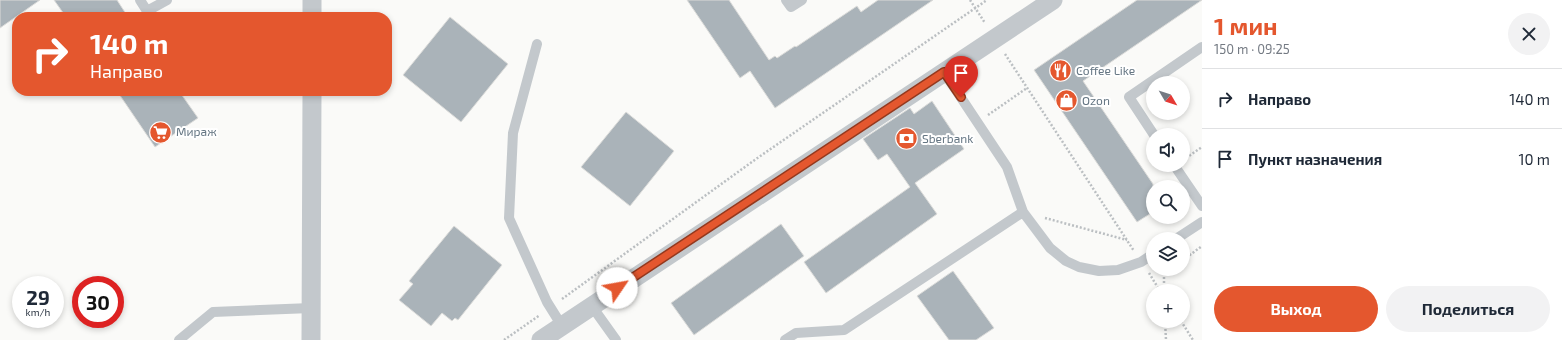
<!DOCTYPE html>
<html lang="ru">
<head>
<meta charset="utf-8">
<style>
	:root { --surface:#fff; --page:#f2f2f3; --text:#1f2937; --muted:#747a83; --line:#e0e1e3; --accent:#e4572e }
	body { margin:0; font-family:"Exo 2",sans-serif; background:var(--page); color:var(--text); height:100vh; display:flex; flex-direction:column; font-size:15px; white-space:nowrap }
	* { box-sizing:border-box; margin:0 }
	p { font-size:13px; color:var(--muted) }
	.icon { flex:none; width:22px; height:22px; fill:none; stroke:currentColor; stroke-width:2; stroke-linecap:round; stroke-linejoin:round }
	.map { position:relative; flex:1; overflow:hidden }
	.drawer { display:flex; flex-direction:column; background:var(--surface); width:360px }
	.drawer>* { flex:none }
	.banner { position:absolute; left:12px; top:12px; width:380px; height:84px; border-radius:16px; box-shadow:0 2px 6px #0003; background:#e4572e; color:#fff; overflow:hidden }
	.needle { width:26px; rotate:129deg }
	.controls { position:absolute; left:1146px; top:76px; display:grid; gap:8px }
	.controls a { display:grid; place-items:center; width:44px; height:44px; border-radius:50%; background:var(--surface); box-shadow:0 2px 6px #0003; font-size:20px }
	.speed { position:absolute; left:12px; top:276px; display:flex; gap:8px; font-size:20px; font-weight:700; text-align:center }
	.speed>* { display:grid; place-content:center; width:52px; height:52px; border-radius:50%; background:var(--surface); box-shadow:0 2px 6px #0003; line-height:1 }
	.speed small { font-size:10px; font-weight:400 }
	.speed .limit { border:6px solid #d22; background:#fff; color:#111 }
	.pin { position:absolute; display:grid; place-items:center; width:34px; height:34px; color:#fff; margin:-41px -17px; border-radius:50% 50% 50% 0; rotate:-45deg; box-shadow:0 0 4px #0007 }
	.pin .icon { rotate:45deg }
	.me { position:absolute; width:44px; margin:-22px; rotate:57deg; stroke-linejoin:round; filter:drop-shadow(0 0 3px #0008) }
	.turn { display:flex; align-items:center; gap:14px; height:84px; padding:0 12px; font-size:18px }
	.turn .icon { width:52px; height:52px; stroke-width:2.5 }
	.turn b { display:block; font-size:28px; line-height:34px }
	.round { display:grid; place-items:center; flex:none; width:42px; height:42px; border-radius:21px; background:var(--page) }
	.overview { display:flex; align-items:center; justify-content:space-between; height:68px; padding:0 12px }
	h1 { font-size:24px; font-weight:700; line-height:30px; color:var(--accent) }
	.cta { display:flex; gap:8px; margin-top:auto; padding:8px 12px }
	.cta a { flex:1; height:46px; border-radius:24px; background:var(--accent); color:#fff; font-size:16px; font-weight:700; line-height:46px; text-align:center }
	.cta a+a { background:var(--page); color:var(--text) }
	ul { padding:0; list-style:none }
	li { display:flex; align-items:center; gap:12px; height:60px; padding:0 12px; border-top:1px solid var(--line) }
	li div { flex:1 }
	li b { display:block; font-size:15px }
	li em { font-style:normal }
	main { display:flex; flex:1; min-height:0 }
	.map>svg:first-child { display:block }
</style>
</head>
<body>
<main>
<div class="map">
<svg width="1202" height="340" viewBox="0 0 1202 340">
	<rect width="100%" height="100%" fill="#fafaf8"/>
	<path fill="#aab3b9" stroke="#dcdcda" d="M0,0H40L0,28Z
		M54,0H117L128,17H66Z
		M687,0H729L769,60L775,56L777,58L795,46L796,47L857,6L861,12L878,0H933L775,108L750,71L740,78Z
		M1137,0H1202L1083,81L1153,184V212L1137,222L1034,70Z
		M450,17L508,64L461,122L403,75Z
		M117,91H179L198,118L155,147Z
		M932,101L964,149L915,183L937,214L826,293L804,262L910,187L887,154L878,160L863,139L910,108L914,114Z
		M626,112L674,151L630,206L581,167Z
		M781,224L804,256L694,335L671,303Z
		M454,226L502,265L458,320L455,318L452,321L442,313L431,326L399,300L413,284L409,281Z
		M953,271L994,328L976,340H949L917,296Z"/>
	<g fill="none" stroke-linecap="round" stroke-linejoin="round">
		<path stroke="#bbbfc2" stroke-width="2.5" stroke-dasharray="2 2" stroke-linecap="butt" d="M970,0L985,23
			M1005,54L1134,251
			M988,115L1027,88
			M1186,158L1202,147
			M1045,218L1127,240
			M1183,260L1202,246
			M1164,269V291
			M1149,273L1160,291
			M1164,273L1169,269
			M562,299L756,159L987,0
			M1165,321L1166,340
			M1181,321L1193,340
			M504,340L540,315"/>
		<path stroke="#c3c8cc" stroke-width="10" d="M140,0L147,11L167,0
			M786,0L791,7L802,0
			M537,44L513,133L509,218L547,302L562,326
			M944,72L1007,167L1023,212L1050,248L1066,261L1079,267L1099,271L1118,270L1141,262L1153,254
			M1154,135L1129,97L1202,47
			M1174,165L1202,206
			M1176,239L1202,222
			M591,305L616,340
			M179,340L213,312L311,308
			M785,340L796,333L844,330L1023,212"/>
		<path stroke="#c3c8cc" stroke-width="19" d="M312,17V0
			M311,340L312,91
			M541,340L1053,0"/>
	</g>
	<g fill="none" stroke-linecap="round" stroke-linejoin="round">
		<defs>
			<path id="route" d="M617,288L944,72L961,97"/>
		</defs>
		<use href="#route" stroke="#94391e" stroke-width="10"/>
		<use href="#route" stroke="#e4572e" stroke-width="7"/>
	</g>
	<defs>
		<symbol id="restaurant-disc" viewBox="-11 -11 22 22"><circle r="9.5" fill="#e4572e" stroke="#fff"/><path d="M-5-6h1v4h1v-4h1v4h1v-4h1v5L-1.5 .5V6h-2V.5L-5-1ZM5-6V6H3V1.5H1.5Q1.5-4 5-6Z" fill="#fff"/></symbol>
		<symbol id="shop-disc" viewBox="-11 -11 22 22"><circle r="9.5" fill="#e4572e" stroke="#fff"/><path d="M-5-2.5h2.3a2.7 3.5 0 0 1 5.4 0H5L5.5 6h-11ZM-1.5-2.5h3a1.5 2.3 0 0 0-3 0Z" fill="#fff"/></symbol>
		<symbol id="supermarket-disc" viewBox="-11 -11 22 22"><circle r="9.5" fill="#e4572e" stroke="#fff"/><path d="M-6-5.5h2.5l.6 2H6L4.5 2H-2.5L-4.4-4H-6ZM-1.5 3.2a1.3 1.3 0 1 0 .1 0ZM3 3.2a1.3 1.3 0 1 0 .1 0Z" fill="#fff"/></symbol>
		<symbol id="bank-disc" viewBox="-11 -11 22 22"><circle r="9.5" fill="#e4572e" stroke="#fff"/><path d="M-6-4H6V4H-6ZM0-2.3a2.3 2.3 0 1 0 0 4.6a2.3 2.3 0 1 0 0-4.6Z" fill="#fff"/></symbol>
	</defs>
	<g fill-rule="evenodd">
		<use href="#restaurant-disc" x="1048" y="58" width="25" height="25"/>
		<use href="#shop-disc" x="1054" y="88" width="25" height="25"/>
		<use href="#supermarket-disc" x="148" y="120" width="25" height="25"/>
		<use href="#bank-disc" x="894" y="126" width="25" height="25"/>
	</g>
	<g text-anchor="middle" stroke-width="4" stroke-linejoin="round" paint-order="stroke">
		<g font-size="12" fill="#657683" stroke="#fff" text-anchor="start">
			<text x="1076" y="75">Coffee Like</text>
			<text x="1082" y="105">Ozon</text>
			<text x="176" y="136">Мираж</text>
			<text x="922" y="143">Sberbank</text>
		</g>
	</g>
</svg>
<div class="controls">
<a><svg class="needle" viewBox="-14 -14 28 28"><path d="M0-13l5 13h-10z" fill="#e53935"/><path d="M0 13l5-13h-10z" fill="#747a83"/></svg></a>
<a><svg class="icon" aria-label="sound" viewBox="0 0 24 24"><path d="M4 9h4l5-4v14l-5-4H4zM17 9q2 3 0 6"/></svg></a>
<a><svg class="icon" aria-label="search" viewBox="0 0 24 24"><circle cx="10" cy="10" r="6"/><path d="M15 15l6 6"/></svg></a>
<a><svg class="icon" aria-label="layers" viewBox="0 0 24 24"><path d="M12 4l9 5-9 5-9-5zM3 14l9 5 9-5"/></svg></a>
<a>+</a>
</div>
<div class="speed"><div>29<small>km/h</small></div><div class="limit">30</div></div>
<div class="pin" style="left:961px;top:97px;background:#d93025"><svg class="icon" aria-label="arrive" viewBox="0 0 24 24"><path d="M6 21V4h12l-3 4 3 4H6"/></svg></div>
<svg class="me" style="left:617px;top:288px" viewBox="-20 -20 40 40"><circle r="19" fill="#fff"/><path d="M0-13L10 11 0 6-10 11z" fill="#e4572e"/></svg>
<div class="banner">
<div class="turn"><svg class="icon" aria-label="right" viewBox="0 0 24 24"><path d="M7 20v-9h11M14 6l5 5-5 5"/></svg><div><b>140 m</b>Направо</div></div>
</div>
</div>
<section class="drawer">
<div class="overview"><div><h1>1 мин</h1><p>150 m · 09:25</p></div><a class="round"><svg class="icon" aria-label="close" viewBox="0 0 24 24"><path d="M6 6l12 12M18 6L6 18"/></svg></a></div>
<ul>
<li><svg class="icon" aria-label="right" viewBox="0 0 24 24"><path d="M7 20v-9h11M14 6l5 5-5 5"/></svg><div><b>Направо</b></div><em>140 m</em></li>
<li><svg class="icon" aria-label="arrive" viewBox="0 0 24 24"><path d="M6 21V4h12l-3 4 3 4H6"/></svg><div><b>Пункт назначения</b></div><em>10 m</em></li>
</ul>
<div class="cta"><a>Выход</a><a>Поделиться</a></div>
</section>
</main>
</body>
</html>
